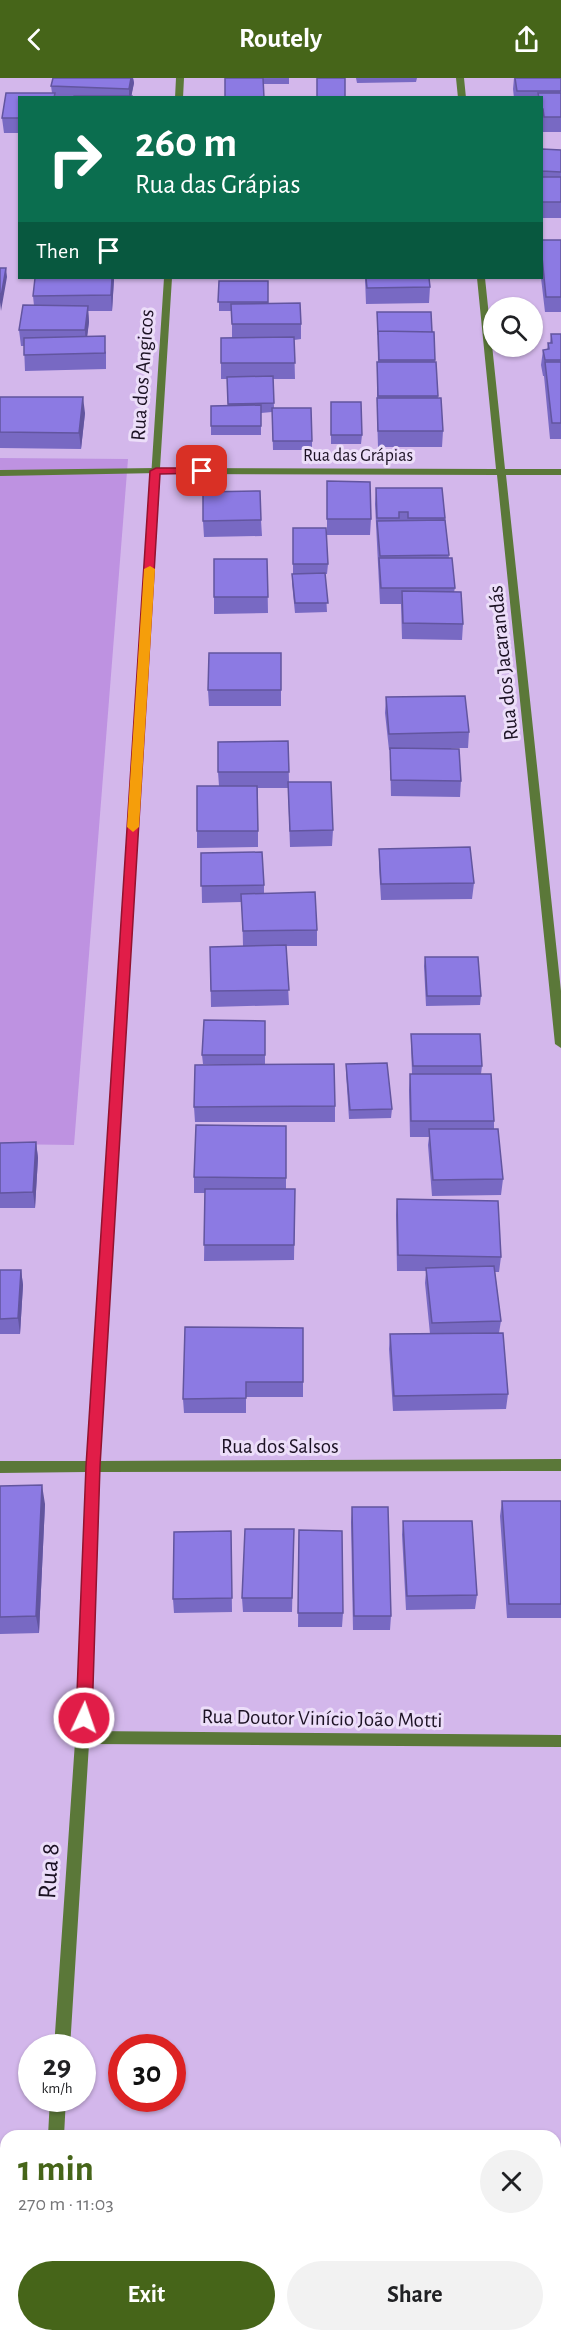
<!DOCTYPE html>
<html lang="en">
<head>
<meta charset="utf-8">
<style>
	:root { --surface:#fff; --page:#f2f2f2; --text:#202124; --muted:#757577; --accent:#466519 }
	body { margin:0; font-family:"Alegreya Sans",sans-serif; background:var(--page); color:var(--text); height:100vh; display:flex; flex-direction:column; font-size:22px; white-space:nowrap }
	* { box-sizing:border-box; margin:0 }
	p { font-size:20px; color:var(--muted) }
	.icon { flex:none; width:33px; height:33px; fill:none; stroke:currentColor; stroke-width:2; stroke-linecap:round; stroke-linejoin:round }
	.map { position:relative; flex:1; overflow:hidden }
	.details { position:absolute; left:0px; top:2052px; width:561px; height:212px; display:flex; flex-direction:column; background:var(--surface); border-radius:18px 18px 0 0; box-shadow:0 2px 4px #0004 }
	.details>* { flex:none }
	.hud { position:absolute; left:18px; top:18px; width:525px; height:183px; border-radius:0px; box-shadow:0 2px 4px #0004; background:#0b6e4f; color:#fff; overflow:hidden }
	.buttons { position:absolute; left:483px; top:219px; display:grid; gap:12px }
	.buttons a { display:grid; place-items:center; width:60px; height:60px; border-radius:50%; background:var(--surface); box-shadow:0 2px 4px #0004; font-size:30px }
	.speed { position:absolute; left:18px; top:1956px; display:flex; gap:12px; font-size:30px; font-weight:700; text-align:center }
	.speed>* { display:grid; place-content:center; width:78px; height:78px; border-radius:50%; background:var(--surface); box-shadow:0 2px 4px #0004; line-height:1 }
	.speed small { font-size:15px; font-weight:400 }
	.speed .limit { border:9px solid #d22; background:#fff; color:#111 }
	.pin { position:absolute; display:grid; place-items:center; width:51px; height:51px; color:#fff; margin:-26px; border-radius:12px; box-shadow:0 3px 9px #0006 }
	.me { position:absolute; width:66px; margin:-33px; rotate:3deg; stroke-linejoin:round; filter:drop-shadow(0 0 4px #0008) }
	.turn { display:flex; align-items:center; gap:21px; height:126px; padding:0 18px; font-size:27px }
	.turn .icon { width:78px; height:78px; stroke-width:2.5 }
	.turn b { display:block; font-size:42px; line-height:51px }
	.then { display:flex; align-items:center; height:57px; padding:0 18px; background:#0003; gap:12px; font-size:22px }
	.round { display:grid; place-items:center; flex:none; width:63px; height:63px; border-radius:32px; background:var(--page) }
	.head { display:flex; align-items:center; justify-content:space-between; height:102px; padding:0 18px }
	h1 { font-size:36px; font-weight:700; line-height:45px; color:var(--accent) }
	.button { display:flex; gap:12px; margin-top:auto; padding:12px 18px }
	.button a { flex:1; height:69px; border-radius:36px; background:var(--accent); color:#fff; font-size:24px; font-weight:700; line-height:69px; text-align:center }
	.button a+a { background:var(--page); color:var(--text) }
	header { display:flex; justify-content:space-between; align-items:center; height:78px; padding:0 18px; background:var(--accent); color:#fff; font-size:27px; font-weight:700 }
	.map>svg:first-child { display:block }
</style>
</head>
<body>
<header><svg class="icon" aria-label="back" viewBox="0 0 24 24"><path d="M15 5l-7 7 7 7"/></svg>Routely<svg class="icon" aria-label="share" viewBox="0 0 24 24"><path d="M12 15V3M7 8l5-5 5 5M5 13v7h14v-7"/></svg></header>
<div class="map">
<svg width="561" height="2263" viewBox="0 0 561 2263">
	<rect width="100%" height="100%" fill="#d3b7eb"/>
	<path fill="#be92e1" d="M0,380L128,381L74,1067L0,1066Z"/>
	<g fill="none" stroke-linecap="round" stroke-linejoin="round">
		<path fill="#5b7839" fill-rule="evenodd" d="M156,390L159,391V395L0,398V392Z"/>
		<path fill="#5b7839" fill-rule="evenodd" d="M176,0H184L183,20H175Z
			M456,0H464L466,20H458Z
			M164,200H172L160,390L496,391L477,200H485L505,391H561V397H506L561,913V970L555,966L497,397L160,396L100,1383L561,1381V1393L99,1394L90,1653L561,1657V1669L89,1666L70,1970H54L78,1620L86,1394L0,1395V1383H87Z
			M50,2020H66L64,2058H48Z
			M34,2258H50V2263H34Z"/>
	</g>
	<path fill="#7869c3" d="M53,0H133L134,5L131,18L132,20H20V55H4L2,40L6,15H52L51,8Z
		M225,0H289V6H263Z
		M356,0H417L416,4L357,5Z
		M514,0H561V54H543L542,46V20H514L513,11Z
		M542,71L561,72V140H542Z
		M542,162H561V234H545L541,200H542Z
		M114,200L112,233H88L89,244L87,258L106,274V291L25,293L24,268H21L19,252L34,228L33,218Z
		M215,200H290L215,201Z
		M365,200H429L430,209L429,225L366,226Z
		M219,203H268V225L301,246V261L294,262L295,301H273L274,330L312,363V372H273L272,334L261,335V357H211V328H228L227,301H221V260H232V233H219Z
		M377,234L434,254L435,284H436L438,320L443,353L442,369H378L377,336V299L378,284Z
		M551,256H561V361H550L544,298H543L541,287L543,272H547L548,265H550Z
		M0,319L85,335L81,371L0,370Z
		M331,324L362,357L361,366H331Z
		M327,403L371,441L370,457H327Z
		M376,410H442L449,480L455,510L454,514L463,546L462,562L402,561L401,526H380L375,426Z
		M261,442L262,458L204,459L203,443Z
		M293,450L328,486L327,496H325L327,534L295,535L292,505V496H293Z
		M214,481H267L268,535L214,536Z
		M281,575V628H209L208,612Z
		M386,619L469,654L468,670H451L461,703L460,719L391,718L390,672H389L385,635Z
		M288,663L289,704L333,752L332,768L290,769L288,710H258V769L197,770V753L219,708L218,694Z
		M379,771L474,805L472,821L381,822L379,787Z
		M201,775L264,807V815L317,852V868H286L289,927L211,929L210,869L243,868L242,824L202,825Z
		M425,879L481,918L480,927L426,928L424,888Z
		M265,943V987L203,986L202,977Z
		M411,956L482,988L481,996L494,1043V1051L503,1101L501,1117L432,1118L428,1067L429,1059H410L409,1012L410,996H412L411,965Z
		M346,986L392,1031L391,1040L349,1041L346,995Z
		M335,1028V1044H195L194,1029Z
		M286,1048V1111H295L294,1182L204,1183L205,1115H194V1099Z
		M36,1064L38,1080L35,1130H0V1065Z
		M397,1121L501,1179L499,1194H495L501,1243L499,1255L508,1316L506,1331L393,1333L389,1271L390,1256H430L425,1205L426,1193H397L396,1137Z
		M0,1192H21L23,1207L20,1256H0Z
		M303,1250V1319H246V1335H184L183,1321Z
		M0,1408L45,1426L39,1555L0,1556Z
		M502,1423H561V1540H507L500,1438Z
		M352,1429L391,1538L390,1552H353L351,1444Z
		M403,1443L477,1517L475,1531L406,1532L402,1457Z
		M294,1451L292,1534H243L242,1520Z
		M299,1452L343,1535L342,1549H298Z
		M231,1453L232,1534L174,1535L173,1521Z"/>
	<path fill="#62559f" d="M131,0H133L134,5L131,20H129V11Z
		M6,190L7,199L1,233L0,224Z
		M112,200H114V202L112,233L111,217Z
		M88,228L89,244L86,268L85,252Z
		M83,319L85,335L81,371L79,355Z
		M36,1064L38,1080L35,1130L33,1114Z
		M21,1192L23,1207L20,1256L18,1240Z
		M42,1407L45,1426L39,1555L36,1538Z"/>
	<path fill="#8c7ae3" stroke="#62559f" stroke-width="1.5" d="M53,0H131L129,11L51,8Z
		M225,0H263L264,20H225Z
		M317,0H345V20H317Z
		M515,0H561V13H517Z
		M6,15H55L54,20H20V40H2Z
		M538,15H561V39H544L543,31H542V20H539Z
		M74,18H132V20H73Z
		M542,71L561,72V94L542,93Z
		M542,99H561V124H542Z
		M542,162H561V219H546L542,179Z
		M0,190H6L0,224Z
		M35,200H112L111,217L33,218Z
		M366,200H429L430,209L367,210Z
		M219,203H268V224H218Z
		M300,225L301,246H232L231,226Z
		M23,227L88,228L85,252H19Z
		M377,234H431L432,254L378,253V257Z
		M378,253L434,254L435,282H379Z
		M551,256H561V282H545L543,272L549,271L548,265H552Z
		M105,258V275L24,277V260Z
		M294,259L295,285H221V260Z
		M377,284H436L438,318H378Z
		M545,284H561V345H552Z
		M273,298L274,325L228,326L227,299Z
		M0,319H83L79,355L0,354Z
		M377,320H441L443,353H378Z
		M331,324H361L362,357H331Z
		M261,327V348H211V328Z
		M272,330H311L312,363H273Z
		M327,403L370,404L371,441H327Z
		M376,410H442L445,440H408V434H399V440H377Z
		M260,413L261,442L203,443V414Z
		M445,442L449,477L380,478L377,443Z
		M293,450H326L328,486H293Z
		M379,480H452L455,510H381Z
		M214,481H267L268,519H214Z
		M325,495L328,525H295L292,496Z
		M402,513L461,514L463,546L403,545Z
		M209,575H281V612H208Z
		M465,618L469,654L389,656L386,619Z
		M288,663L289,694H218V664Z
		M390,670L459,671L461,703L391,702Z
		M288,704H331L333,752L290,753Z
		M197,708H257L258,753H197Z
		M470,769L474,805L381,806L379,771Z
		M262,774L264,807L201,808V775Z
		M315,814L317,852L243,853L241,816Z
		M286,867L289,912L211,913L210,869Z
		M425,879H478L481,918H427Z
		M204,942L265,943V977H202Z
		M411,956H480L482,988H413Z
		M387,985L392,1031L350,1032L346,986Z
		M334,986L335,1028L194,1029L195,987Z
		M410,996H491L494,1043H411Z
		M196,1047L286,1048V1100L194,1099Z
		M429,1051H498L503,1101L433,1102Z
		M36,1064L33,1114L0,1115V1065Z
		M205,1111H295L294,1167H204Z
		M397,1121L498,1123L501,1179L398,1177Z
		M494,1188L501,1243L432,1245L426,1190Z
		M0,1192H21L18,1240L0,1241Z
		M185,1249L303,1250V1304H246V1320L183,1321Z
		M503,1255L508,1316L394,1318L390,1256Z
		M42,1407L36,1538L0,1539V1408Z
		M502,1423H561V1526H509Z
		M352,1429H388L391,1538H354Z
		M403,1443H472L477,1517L407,1518Z
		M245,1451H294L292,1520H242Z
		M299,1452L342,1453L343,1535H298Z
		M231,1453L232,1520L173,1521L174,1454Z"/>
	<path fill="#e11d48" stroke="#92132f" stroke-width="1.5" d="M202,390L205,391V395L160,396L100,1388L92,1640L90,1645L84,1647L78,1645L76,1640L86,1388L150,393L156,390Z"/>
	<path fill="#f59e0b" d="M150,488L155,491L139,749L133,754L127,749L144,491Z"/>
	<g text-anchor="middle" stroke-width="6" stroke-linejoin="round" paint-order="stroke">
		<g font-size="18" fill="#1c1224" stroke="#ecdef9">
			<text x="358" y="383">Rua das Grápias</text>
		</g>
		<g font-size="21" fill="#1c1224" stroke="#ecdef9">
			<text transform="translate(142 297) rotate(-86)" y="7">Rua dos Angicos</text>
			<text transform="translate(503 585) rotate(-96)" y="7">Rua dos Jacarandás</text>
			<text x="280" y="1375">Rua dos Salsos</text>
			<text transform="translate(322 1640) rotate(1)" y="7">Rua Doutor Vinício João Motti</text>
		</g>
		<g font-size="26" fill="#1c1224" stroke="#ecdef9">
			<text transform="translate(48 1793) rotate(-86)" y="9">Rua 8</text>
		</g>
	</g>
</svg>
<div class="buttons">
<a><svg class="icon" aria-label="search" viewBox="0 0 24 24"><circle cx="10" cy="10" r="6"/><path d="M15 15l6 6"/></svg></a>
</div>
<div class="speed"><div>29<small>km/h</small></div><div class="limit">30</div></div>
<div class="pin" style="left:202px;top:393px;background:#d93025"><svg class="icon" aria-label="arrive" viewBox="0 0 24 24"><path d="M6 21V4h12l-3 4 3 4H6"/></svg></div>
<svg class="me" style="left:84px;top:1640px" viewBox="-20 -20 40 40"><circle r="17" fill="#e11d48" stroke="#fff" stroke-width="3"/><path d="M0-11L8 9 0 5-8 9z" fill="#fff"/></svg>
<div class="hud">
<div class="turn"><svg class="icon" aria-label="right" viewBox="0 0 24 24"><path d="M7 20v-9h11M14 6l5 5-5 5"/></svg><div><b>260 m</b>Rua das Grápias</div></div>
<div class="then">Then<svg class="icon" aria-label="arrive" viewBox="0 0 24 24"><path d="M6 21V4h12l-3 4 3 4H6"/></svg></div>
</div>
<section class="details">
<div class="head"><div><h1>1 min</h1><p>270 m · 11:03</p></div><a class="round"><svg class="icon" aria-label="close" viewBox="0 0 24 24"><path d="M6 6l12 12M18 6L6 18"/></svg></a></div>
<div class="button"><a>Exit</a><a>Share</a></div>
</section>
</div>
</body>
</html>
